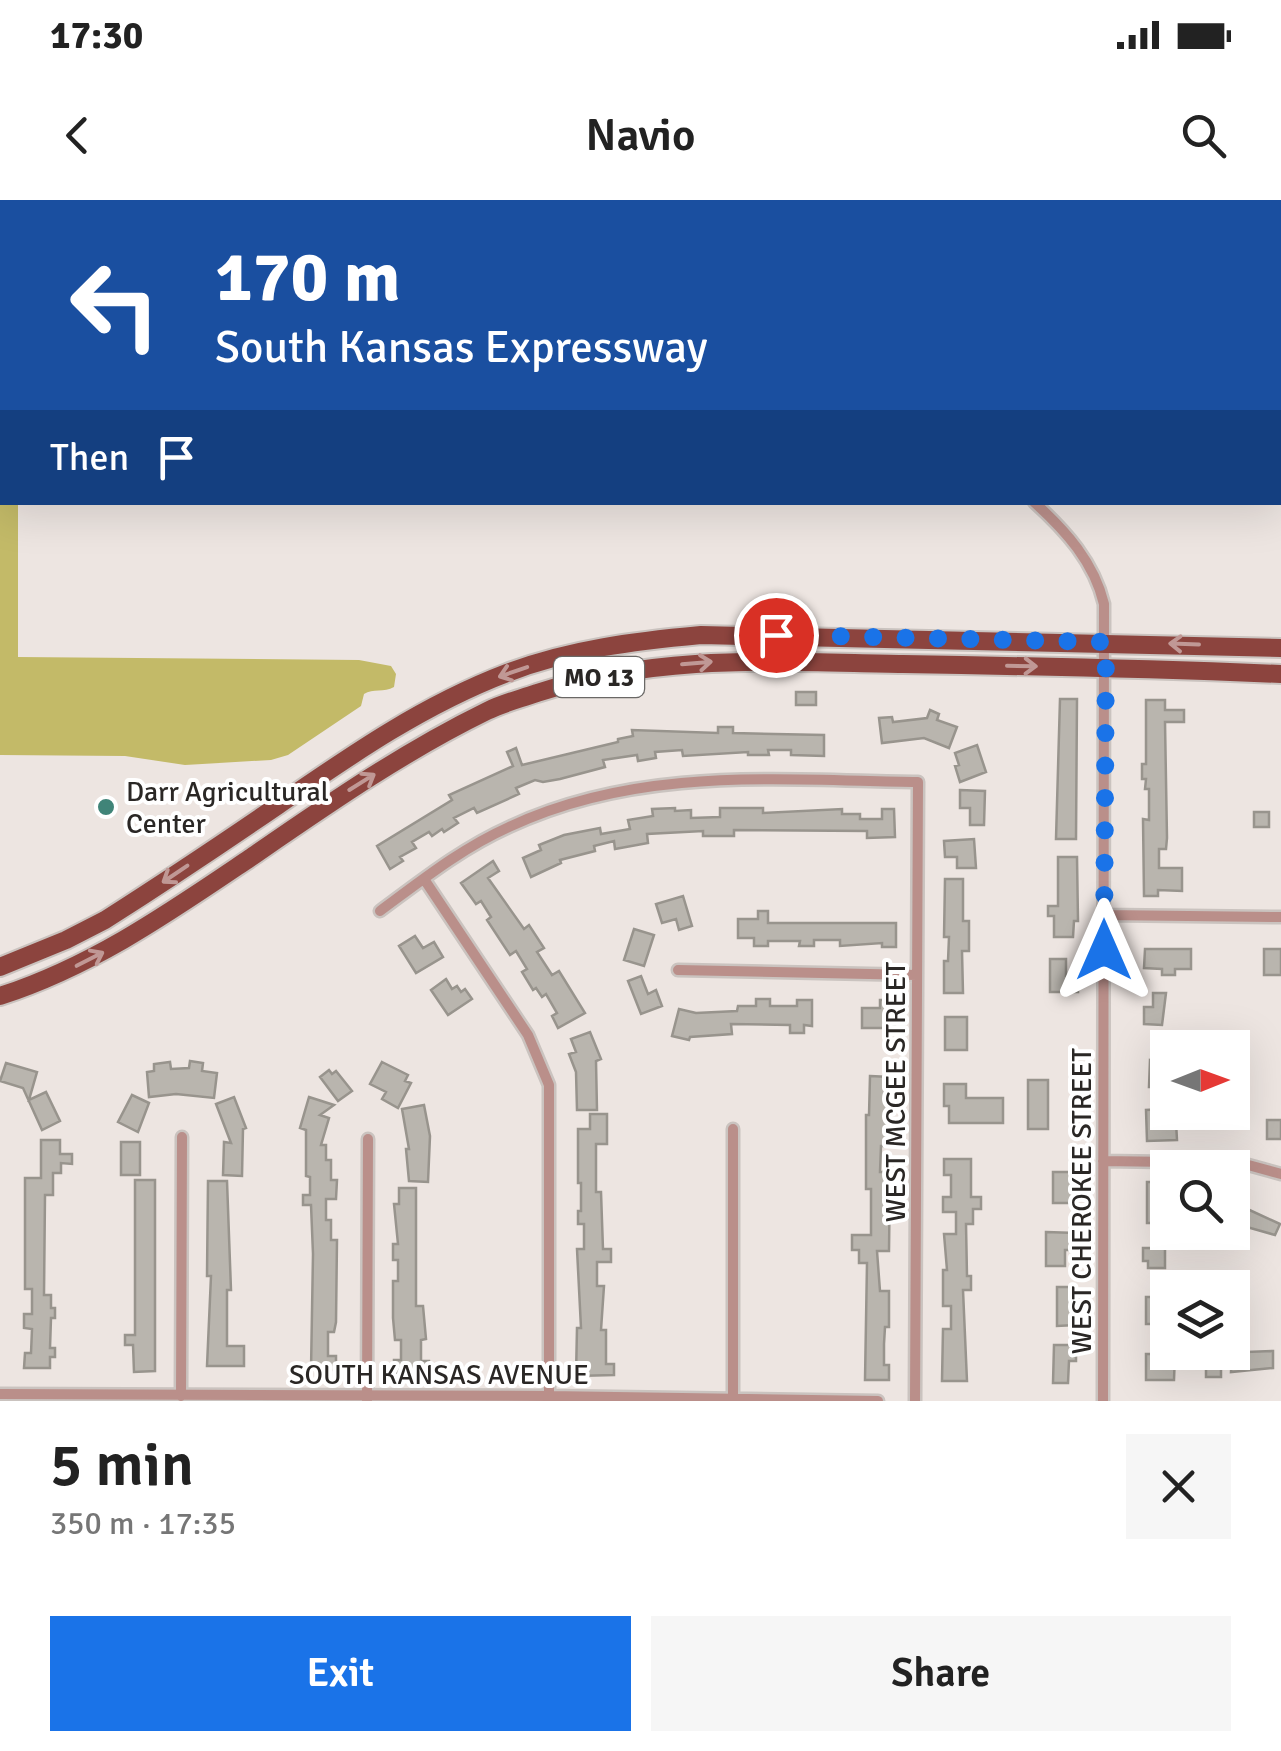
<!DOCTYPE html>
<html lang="en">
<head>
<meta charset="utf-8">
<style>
	:root { --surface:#fff; --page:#f6f6f6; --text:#222; --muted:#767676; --accent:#1a73e8 }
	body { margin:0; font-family:Signika,sans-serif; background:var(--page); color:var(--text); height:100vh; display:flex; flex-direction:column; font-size:38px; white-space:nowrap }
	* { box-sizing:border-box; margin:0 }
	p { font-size:32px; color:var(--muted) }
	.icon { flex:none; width:55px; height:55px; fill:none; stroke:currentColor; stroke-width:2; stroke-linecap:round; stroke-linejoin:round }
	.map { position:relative; height:1201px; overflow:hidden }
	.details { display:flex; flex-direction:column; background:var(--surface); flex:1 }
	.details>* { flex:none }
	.guide { position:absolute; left:0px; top:0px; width:1282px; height:305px; box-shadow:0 10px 40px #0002; background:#1a4fa0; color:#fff; overflow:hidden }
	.needle { width:65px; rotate:89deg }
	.tools { position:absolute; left:1150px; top:830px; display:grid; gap:20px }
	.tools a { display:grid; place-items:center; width:100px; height:100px; border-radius:0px; background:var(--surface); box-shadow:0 10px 40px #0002; font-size:50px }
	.pin { position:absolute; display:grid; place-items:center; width:85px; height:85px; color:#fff; margin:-42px; border:5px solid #fff; border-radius:50%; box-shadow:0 2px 10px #0007 }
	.me { position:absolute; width:110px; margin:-55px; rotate:0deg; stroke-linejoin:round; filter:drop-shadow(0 0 8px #0008) }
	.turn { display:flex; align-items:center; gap:35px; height:210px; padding:0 50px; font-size:45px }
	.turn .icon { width:130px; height:130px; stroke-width:2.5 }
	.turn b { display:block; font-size:70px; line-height:85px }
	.then { display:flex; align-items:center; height:95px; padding:0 50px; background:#0003; gap:20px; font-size:38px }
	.round { display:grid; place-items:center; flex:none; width:105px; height:105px; border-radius:0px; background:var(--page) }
	.overview { display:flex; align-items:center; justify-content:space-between; height:170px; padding:0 50px }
	h1 { font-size:60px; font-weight:600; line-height:75px }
	.action { display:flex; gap:20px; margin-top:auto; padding:20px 50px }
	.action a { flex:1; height:115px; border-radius:0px; background:var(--accent); color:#fff; font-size:40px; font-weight:600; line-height:115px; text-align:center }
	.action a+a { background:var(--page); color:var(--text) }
	.status { display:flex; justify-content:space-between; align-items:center; height:70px; padding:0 50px; background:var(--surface); direction:ltr }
	.status svg { height:28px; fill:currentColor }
	header { display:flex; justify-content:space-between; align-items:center; height:130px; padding:0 50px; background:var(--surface); font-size:45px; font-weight:600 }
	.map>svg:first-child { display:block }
</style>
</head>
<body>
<div class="status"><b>17:30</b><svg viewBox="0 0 49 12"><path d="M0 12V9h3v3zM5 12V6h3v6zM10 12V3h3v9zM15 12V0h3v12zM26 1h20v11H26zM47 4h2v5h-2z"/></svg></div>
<header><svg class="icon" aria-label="back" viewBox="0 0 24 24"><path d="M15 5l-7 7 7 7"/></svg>Navio<svg class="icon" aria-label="search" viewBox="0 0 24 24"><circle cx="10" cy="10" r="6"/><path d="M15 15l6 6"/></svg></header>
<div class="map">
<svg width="1281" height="1201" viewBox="0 0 1281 1201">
	<rect width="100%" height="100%" fill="#ede5e1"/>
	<path fill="#c3ba68" d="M0,0H18L2,2V302L18,303V457L359,460L391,466L396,474L394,487C384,493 373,488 364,494L361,506L288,555L271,560L185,565L125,556L0,555Z"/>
	<path fill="#b9b5ae" stroke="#98948d" stroke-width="2.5" d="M796,492H816V505H796Z
		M1060,499H1077L1076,639H1056Z
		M1146,500H1165V510H1184V522H1165L1167,638L1166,649H1159V668H1182V691L1158,690V696H1144L1143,619L1149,620V589H1145L1146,579H1142V564H1146Z
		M930,510L939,514L937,520L957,527L949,548L924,538L882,543L879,518L892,517L893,522L927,518Z
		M718,527H733V533L824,535V556L791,555V550H768L769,555H748V552L683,556L682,550L655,552L656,558L638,561L637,555L603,560L605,567L560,579L543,582L535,580L516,588L519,594L477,613L474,608L454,618L458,623L444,632L442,629L432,636L429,632L412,642L416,648L400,657L403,661L390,669L377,646L452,600L449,595L513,566L507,552L516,548L522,565L618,542V539L633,536L632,530L718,533Z
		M977,545L986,572L960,582L955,566L959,565L955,553Z
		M960,590L985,591L984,625H970V608H960Z
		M675,608V611L691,610V618L720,617V608H763V613L842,609V614H860V619H882V609H894L895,637L867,638V631L734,630V636H703V631L647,634L648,643L615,649L614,641L594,646L595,651L560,660L561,663L531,677L523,658L541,650L539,645L564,635L600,628L601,634L630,629L628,620L653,616L652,609Z
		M1254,612H1269V627H1254Z
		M974,639L976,668H957V657H945L944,641Z
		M1058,657H1077L1078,721H1074L1073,737H1054V716H1048V706H1058Z
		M493,661L499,671L488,678L524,729L529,725L544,748L537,752L552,775L559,771L585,813L558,828L552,816L557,813L546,794L542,797L536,788L533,790L522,772L527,769L516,751L510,755L487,720L491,717L481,701L476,704L461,683Z
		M945,679H963V721H969V751H962L963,793H944V761H948L949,737H944Z
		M683,696L692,726L679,730L676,719L662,723L656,704Z
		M758,711H768V723H896V747H882V743L840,746V740H814V746H799L800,741H768V746H754V738H738V719H758Z
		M634,729L654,735L644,766L624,760Z
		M415,736L423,748L434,742L443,757L416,773L399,746Z
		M1145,749H1191V769H1175V775H1162V769L1144,768Z
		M1264,749H1281V775H1264Z
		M1050,759H1066V776H1078V792H1050Z
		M641,776L648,794L656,790L662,806L641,814L628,781Z
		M446,779L452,789L457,786L461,792L465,789L472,799L448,815L431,790Z
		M1153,793H1166L1162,825L1144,824V807H1153Z
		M756,799H770V806H797V800H812V826L804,825V833H790V825L731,824L732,834L690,837L689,840L672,836L679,809L696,813L737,811L738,806H756Z
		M880,800H895V828H862V808H880Z
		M945,817H967V850H945Z
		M590,832L601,859L596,861L597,910H577L576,872L569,854L576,852L571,839Z
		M1150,860L1168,863V887H1149Z
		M190,861L203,863L202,871L217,873L214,898L176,894L149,897L147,872L154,871V864L170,862L171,869L189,868Z
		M382,862L408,875L405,881L411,883L398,908L382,899L386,892L370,884Z
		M6,863L37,872L29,900L46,892L60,921L42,930L23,888L0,881Z
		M329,870L332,874L336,871L352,891L338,901L320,877Z
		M870,876L890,877V932H886V946H881L880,972H890L889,1051H877L880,1091H889V1127H885L884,1144V1165H889V1180H865L867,1063H859V1050H852V1035H871V989H866V915H869Z
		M1028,880H1048V929H1028Z
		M944,884H966V898H1003V923H949V906H944Z
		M132,895L149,903L138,932L118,922Z
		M234,897L246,928L243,929L242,976L223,975L224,942L231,943L216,904Z
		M309,897L334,905L320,915L329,918L321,945H326V960H331V980H337L336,999H326V1020H331V1040H337L336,1122L334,1132H328V1156H336V1170H311L313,1054L311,1005H303V995H310V977L306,976V930L300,928Z
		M424,905L430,936L428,982L409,981L406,949H409L402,909Z
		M1163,909V922H1176L1177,940L1147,941L1146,910Z
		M590,914H607V944H596V992H601L603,1049H611V1062H597V1086H604L601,1130H606V1164H614V1175L576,1176L577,1128H581L577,1049H584V1024H578V1011H581V983H578V929H590Z
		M1267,920H1281V939H1267Z
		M41,940H60V954H72V964L61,963V973H53V995H45L44,1095H51V1108H55V1118H51L50,1148H55V1157H50V1168H24L25,1153H31L32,1129L24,1128V1114H32V1089H25V978H41Z
		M121,942H140V975H121Z
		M944,959H971V997H981V1009H973V1024H966L967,1076H971V1090H963L967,1181H942L943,1129H951V1106H943V1070H947L944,1034H956V1012H943V997H951V975H944Z
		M1053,972H1075V1003H1053Z
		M135,980H155V1171L134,1172L133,1145H125V1135H135Z
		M208,981H227L231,1090H227V1146H244V1166H207L211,1076H207Z
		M1147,982H1163L1164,1023H1147Z
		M399,988H416V1106H423L426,1139L421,1140V1161H429L430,1173L394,1174V1160H401V1140H395L393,1118V1081H398V1060H393V1044H398L394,1004H399Z
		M1243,1007L1280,1024L1275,1035L1236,1024Z
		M1046,1032L1076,1033V1050H1065V1066H1046Z
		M1143,1048H1165V1068H1148V1061H1143Z
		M1057,1087H1072L1076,1125L1057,1126Z
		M1146,1097H1168V1124H1146Z
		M1054,1145H1076V1161H1069L1068,1183H1053Z
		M1246,1146V1152L1273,1151V1168L1231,1172L1232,1147Z
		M1146,1154H1175L1174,1180H1146Z
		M1206,1164H1221V1177H1206Z"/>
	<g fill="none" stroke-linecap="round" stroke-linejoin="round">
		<defs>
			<path id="street" d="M816,0V2
				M1034,302C1066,331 1094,362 1104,404L1103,1201
				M424,679L528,835L549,885V1201
				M380,711C422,680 462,648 509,627C638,566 779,580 918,582L915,1201
				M1104,715L1281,717
				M678,770L917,775
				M1103,961L1241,963L1281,974
				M0,1194L549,1196L878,1201
				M181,1196L182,937
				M367,1201L368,939
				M733,1201V929"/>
			<path id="primary" d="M0,767L66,740L105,720C163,683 220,645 277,606C351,555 423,505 507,473C569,449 636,441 701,435L1281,448
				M0,796C93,766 170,712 250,658C327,605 403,552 487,511C503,503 520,499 537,493C661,453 776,462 903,464C1029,466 1155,469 1281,474"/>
		</defs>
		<use href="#street" stroke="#cac3bf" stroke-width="15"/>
		<use href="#primary" stroke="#cac3bf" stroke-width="22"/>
		<use href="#street" stroke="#ba8f8a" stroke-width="10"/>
		<use href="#primary" stroke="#8c443e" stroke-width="18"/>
	</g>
	<defs><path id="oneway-shaft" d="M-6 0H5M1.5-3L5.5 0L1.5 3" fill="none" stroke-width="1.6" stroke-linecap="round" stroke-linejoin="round" transform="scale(2.5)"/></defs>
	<g stroke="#c09895">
		<use href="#oneway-shaft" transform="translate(1184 444) rotate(-178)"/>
		<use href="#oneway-shaft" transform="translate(697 463) rotate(-5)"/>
		<use href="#oneway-shaft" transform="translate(1022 466) rotate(1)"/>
		<use href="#oneway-shaft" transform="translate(513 472) rotate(161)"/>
		<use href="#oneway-shaft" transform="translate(362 582) rotate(-32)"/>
		<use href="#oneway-shaft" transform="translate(175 674) rotate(146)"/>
		<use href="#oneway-shaft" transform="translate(90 759) rotate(-27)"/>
	</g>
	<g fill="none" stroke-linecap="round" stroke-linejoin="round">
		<path stroke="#1a73e8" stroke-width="18" stroke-dasharray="0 32.4" d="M776,435L1106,442L1104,750"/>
	</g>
	<circle fill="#408478" stroke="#fff" stroke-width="4" cx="106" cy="607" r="10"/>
	<g text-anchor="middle" stroke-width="8" stroke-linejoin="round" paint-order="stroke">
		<rect fill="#fff" stroke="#6a6866" stroke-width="2.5" x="554" y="457" width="90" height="40" rx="8"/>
		<g font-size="25" font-weight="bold" fill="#2a2725">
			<text x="599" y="486">MO 13</text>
		</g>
		<g font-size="28" fill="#2a2725" stroke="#fff" text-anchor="start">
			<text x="126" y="601">Darr Agricultural<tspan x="126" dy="32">Center</tspan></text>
		</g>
		<g font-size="28" fill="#2a2725" stroke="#fff">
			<text transform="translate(895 892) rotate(-90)" y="10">WEST MCGEE STREET</text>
			<text transform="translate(1081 1001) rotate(-90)" y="10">WEST CHEROKEE STREET</text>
			<text x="439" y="1184">SOUTH KANSAS AVENUE</text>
		</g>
	</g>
</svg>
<div class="tools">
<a><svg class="needle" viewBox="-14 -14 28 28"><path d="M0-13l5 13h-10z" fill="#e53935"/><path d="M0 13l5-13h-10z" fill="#767676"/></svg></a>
<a><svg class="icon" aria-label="search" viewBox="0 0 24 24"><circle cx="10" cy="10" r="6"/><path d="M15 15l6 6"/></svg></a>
<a><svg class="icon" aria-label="layers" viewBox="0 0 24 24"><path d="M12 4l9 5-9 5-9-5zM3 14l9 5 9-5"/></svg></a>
</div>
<div class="pin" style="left:776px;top:435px;background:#d93025"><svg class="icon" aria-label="arrive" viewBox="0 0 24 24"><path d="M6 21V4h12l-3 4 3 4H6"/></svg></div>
<svg class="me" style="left:1104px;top:750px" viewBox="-20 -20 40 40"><path d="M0-17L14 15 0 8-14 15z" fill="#1a73e8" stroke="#fff" stroke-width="4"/></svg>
<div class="guide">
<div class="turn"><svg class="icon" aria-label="left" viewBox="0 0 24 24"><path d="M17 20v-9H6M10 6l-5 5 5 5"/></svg><div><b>170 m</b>South Kansas Expressway</div></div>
<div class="then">Then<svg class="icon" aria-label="arrive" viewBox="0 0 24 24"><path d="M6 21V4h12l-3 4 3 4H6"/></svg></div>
</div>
</div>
<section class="details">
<div class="overview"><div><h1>5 min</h1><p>350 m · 17:35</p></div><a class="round"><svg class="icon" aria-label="close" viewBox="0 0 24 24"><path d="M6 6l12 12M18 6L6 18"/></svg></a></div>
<div class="action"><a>Exit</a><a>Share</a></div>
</section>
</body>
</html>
